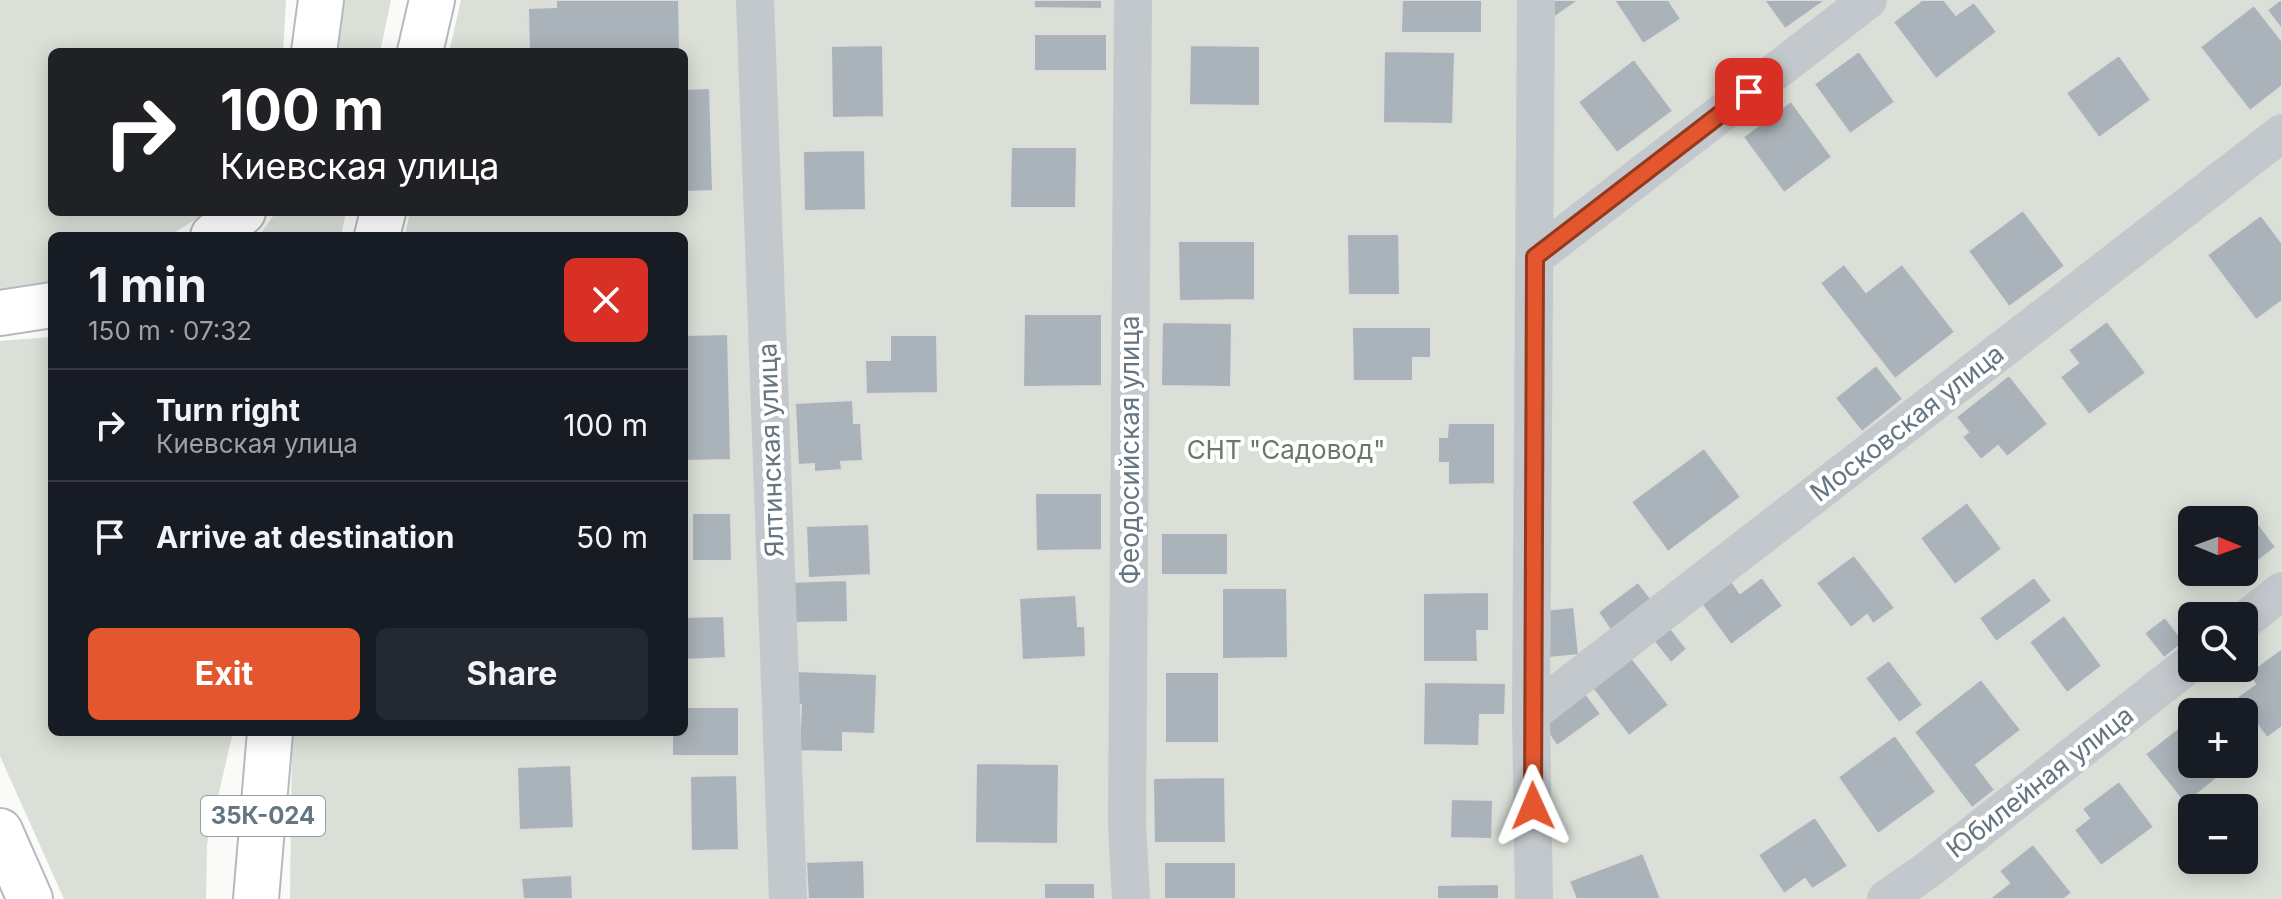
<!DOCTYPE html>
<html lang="en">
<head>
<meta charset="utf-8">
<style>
	:root { --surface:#171b24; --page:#242831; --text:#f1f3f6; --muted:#9ea1a6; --line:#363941; --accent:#e4572e }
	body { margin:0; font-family:Inter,sans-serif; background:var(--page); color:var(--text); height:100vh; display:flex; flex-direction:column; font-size:30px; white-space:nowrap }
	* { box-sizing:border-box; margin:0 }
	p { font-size:26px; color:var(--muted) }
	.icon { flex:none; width:44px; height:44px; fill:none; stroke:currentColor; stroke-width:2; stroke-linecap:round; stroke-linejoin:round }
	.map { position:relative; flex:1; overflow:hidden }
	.details { position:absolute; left:48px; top:232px; width:640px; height:504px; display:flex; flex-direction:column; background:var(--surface); border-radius:12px; box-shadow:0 4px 20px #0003 }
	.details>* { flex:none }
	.guide { position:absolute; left:48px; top:48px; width:640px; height:168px; border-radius:12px; box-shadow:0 4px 20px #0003; background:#202124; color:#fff; overflow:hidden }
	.needle { width:52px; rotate:91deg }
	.tools { position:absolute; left:2178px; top:506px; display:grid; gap:16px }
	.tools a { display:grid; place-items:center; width:80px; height:80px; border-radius:12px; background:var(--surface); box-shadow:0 4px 20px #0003; font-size:40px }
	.pin { position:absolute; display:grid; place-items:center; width:68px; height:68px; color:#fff; margin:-34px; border-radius:16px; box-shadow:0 4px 12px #0006 }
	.me { position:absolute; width:88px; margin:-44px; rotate:359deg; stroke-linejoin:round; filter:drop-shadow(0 0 6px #0008) }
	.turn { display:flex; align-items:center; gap:28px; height:168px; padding:0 40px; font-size:36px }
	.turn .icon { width:104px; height:104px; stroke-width:2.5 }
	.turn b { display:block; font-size:56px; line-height:68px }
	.round { display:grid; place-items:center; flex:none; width:84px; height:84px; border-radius:12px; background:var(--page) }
	.overview { display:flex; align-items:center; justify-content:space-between; height:136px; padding:0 40px }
	h1 { font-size:48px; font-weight:700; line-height:60px }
	.action { display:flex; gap:16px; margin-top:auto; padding:16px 40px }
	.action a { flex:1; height:92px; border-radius:12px; background:var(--accent); color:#fff; font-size:32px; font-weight:700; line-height:92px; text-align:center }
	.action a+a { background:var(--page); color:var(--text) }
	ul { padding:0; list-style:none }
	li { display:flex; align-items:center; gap:24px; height:112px; padding:0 40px; border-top:2px solid var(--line) }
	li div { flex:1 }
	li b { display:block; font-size:30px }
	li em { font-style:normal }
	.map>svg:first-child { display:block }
</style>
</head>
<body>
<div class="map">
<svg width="2282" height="899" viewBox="0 0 2282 899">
	<rect width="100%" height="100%" fill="#fafaf8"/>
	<path fill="#dadfd7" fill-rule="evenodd" d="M0,0H286L283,52H52V212H207L169,236H52V284L0,292Z
		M340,0H391L380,52H337Z
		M461,0H2282V899H290L292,732H684V236H405L410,212H684V52H449ZM2192,520H2244V572H2192ZM2192,616H2244V668H2192ZM2192,712H2244V764H2192ZM2192,808H2244V860H2192Z
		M276,212H346L341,236H259Z
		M52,337V732H233L207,844L206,899H64L0,756V341Z"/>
	<path fill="#aab3b9" stroke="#dcdcda" stroke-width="2" d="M556,0H679L680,52H529L528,8L556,7Z
		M1034,0H1102V9L1034,8Z
		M1402,0H1482V33H1401Z
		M1546,0H1579L1545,24Z
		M1614,0H1673L1670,2L1681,19L1643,44Z
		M1764,0H1826L1785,29Z
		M1922,0H1944L1956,15L1974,2L1997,32L1936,79L1893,22Z
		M2280,0H2282V30L2267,10Z
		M2254,5L2282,41V86L2250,111L2200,47Z
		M1034,34H1107V71H1034Z
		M883,45L884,117L832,118L831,46Z
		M1190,45L1260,46V106L1189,105Z
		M1384,51L1455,52L1453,124L1383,123Z
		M1859,51L1895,102L1850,134L1814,84Z
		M2119,55L2151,100L2099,138L2066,93Z
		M1634,59L1673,111L1617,153L1578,102Z
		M710,88L713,191L684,192V89Z
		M1791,101L1832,157L1784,193L1743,137Z
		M1011,147H1077L1076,208H1010Z
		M865,150L866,210L804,211L803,151Z
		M2023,210L2065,266L2009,307L1968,251Z
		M2261,215L2282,243V301L2256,320L2207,255Z
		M1347,234H1399L1400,295H1348Z
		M1178,241H1255V300L1179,301Z
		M1844,264L1866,292L1902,264L1955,332L1895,379L1820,283Z
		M1024,314H1102V386L1023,387Z
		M2107,321L2146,373L2089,415L2060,377L2078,363L2068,350Z
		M1162,322L1232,323L1231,387L1161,386Z
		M1352,327H1431V358H1413V381H1353Z
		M728,334L731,460L684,461V335Z
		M890,335H937L938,393L866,394L865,360H890Z
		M1876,365L1903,399L1862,432L1835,398Z
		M2009,375L2048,424L2007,457L1998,446L1981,460L1962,437L1968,432L1956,417Z
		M853,400L854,423H861L863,461L841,462L842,470L814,472V464L798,465L795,403Z
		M1448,423H1495V484L1448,485V463H1438V437H1447Z
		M1704,448L1741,497L1668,552L1631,502Z
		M1035,493H1102V550L1036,551Z
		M1967,502L2002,549L1955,585L1920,538Z
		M2248,510L2276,547L2244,572V520H2234Z
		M692,513H731L732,561H692Z
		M869,524L871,575L808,578L806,526Z
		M1161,533H1228V575H1161Z
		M1854,555L1895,608L1873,624L1867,615L1851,628L1816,583Z
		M1728,576L1740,593L1762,577L1783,606L1731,645L1697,598Z
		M2034,577L2052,601L1996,642L1979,618Z
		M847,580L848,622L789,623V582Z
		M1638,582L1652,600L1611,631L1598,612Z
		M1222,588H1287L1288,658L1222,659Z
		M1489,592V631H1477L1478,662H1423V593Z
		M1076,595L1078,626H1085L1086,657L1022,660L1019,598Z
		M1574,607L1579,655L1549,658L1544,610Z
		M2064,615L2102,666L2067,693L2029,642Z
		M724,616L726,658L684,660V617Z
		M2165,617L2184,642L2164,658L2144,633Z
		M1668,625L1687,649L1671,663L1651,638Z
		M2282,648V727L2267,738L2237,697L2255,684L2248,673Z
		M1631,657L1669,705L1629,736L1592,688Z
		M1889,660L1923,705L1899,723L1865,678Z
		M795,671L877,674L875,734L843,733V752L799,751L801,705H794Z
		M1165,672H1219V743H1165Z
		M1981,679L2021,730L1976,765L1995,790L1972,808L1914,732Z
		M1424,682L1506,683L1505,715H1480L1479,746L1423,745Z
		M1584,691L1601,714L1557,746L1541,723Z
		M684,707H739V756H672V732H684Z
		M2192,717V764H2235L2185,804L2145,754Z
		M1895,735L1936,792L1878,834L1838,777Z
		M976,763L1059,764L1058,844L975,843Z
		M571,765L574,828L519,830L517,767Z
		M737,775L739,850L691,851L690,776Z
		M1225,777L1226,843H1154L1153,778Z
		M2119,781L2154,827L2101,866L2074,830L2089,818L2082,809Z
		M1451,799L1493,800L1492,839L1450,838Z
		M1815,817L1848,866L1812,889L1805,879L1784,894L1758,855Z
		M2033,844L2072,893L2064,899H1989L2009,883L1999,871Z
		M1643,853L1661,899H1576L1569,881Z
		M864,860L865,899H808L806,862Z
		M1164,862H1236V899H1164Z
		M572,875L573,899H523L521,878Z
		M1044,883H1095V899H1044Z
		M1499,884V899H1437V885Z"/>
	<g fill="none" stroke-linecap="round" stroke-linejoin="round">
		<defs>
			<path id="primary" d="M314,52L321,0
				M420,52L432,0
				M213,236L243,212
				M377,236L383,212
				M0,313L52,305
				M0,831L30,899
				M256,899L270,732"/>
		</defs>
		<use href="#primary" stroke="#b5babe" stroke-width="48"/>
		<path stroke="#c3c8cc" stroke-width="38" d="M755,0L788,899
			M1535,257L1868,0
			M2244,621L2282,591
			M1531,714L2282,133
			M1131,899L1127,824L1133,0
			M1534,899L1531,714L1536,0
			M1886,899L1929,869L2192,662"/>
		<use href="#primary" stroke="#fff" stroke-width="44"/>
	</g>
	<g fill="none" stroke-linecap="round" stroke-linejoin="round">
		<defs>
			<path id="route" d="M1533,806L1535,257L1749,92"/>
		</defs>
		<use href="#route" stroke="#94391e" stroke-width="20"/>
		<use href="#route" stroke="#e4572e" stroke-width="14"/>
	</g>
	<g text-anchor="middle" stroke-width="8" stroke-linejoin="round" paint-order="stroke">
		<rect fill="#fff" stroke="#939fa8" stroke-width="2" x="201" y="796" width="124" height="40" rx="6"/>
		<g font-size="24" font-weight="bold" fill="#657683">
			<text x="263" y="824">35К-024</text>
		</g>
		<g font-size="26" fill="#657683" stroke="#fff">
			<text transform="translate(1907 423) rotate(-38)" y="9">Московская улица</text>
			<text transform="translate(771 450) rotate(-92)" y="9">Ялтинская улица</text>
			<text transform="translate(1130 450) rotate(-90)" y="9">Феодосийская улица</text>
			<text transform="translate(2040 782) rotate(-38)" y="9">Юбилейная улица</text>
		</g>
		<g font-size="26" fill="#687a64" stroke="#fff">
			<text x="1286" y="459">СНТ "Садовод"</text>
		</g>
	</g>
</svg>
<div class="tools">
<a><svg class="needle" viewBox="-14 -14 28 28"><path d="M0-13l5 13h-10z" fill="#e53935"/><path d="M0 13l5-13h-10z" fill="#9ea1a6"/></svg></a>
<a><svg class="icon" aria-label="search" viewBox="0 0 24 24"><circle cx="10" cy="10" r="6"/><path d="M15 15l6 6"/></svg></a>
<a>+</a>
<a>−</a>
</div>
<div class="pin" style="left:1749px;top:92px;background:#d93025"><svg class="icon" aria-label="arrive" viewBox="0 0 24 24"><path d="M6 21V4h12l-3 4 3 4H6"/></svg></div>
<svg class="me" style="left:1533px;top:806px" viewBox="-20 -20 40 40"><path d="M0-17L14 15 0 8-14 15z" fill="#e4572e" stroke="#fff" stroke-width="4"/></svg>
<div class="guide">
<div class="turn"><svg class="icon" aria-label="right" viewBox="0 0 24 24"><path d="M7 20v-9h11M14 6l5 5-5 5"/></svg><div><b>100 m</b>Киевская улица</div></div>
</div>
<section class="details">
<div class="overview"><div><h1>1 min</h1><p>150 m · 07:32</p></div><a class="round" style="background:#d93025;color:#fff"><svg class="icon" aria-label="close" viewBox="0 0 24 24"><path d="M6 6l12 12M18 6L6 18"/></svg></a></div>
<ul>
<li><svg class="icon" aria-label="right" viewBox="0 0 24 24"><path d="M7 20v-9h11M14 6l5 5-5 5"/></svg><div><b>Turn right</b><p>Киевская улица</p></div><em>100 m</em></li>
<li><svg class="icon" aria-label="arrive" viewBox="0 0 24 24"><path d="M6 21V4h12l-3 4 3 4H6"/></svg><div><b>Arrive at destination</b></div><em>50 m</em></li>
</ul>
<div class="action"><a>Exit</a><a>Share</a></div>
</section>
</div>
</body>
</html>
